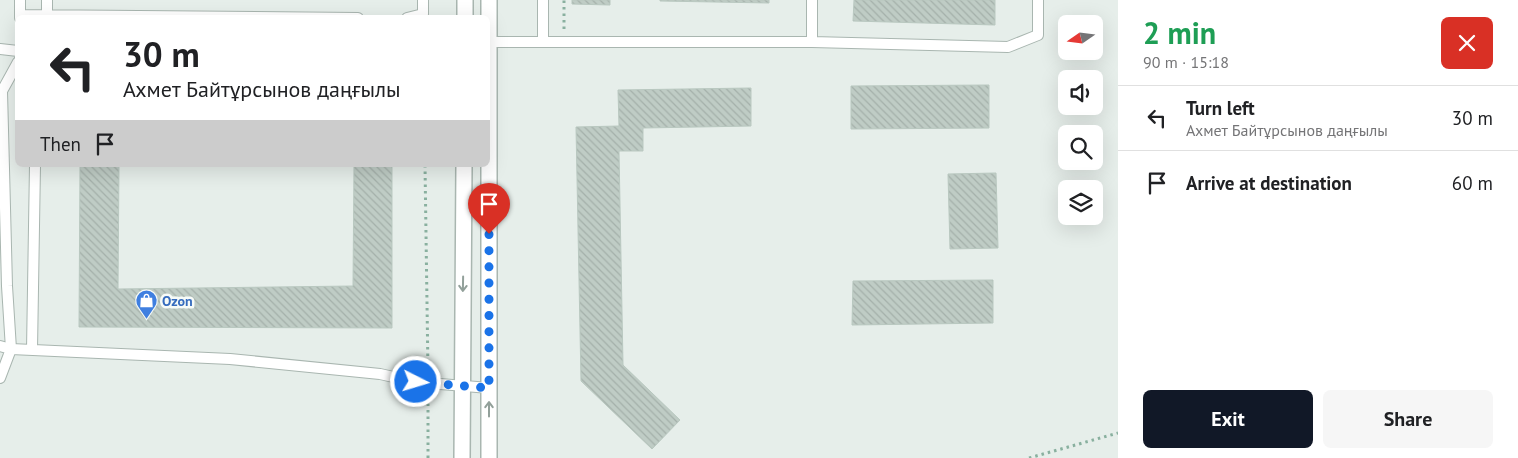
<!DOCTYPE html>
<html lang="en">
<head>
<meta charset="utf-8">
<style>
	:root { --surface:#fff; --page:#f6f6f6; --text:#202124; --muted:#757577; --line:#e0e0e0; --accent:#111827 }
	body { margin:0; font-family:"PT Sans",sans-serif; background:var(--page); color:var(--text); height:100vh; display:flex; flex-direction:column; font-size:19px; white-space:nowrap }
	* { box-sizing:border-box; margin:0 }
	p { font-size:16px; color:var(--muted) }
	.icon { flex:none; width:28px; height:28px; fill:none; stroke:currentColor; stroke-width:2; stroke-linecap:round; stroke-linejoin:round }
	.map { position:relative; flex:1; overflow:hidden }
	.panel { display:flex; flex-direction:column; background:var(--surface); width:400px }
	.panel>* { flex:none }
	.guide { position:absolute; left:15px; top:15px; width:475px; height:152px; border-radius:8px; box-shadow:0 5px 20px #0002; background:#fff; color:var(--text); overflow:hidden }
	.needle { width:32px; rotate:256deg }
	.buttons { position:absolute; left:1058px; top:15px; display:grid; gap:10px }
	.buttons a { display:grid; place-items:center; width:45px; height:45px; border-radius:8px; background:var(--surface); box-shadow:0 5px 20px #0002; font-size:25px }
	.pin { position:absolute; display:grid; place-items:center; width:42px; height:42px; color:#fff; margin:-51px -21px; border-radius:50% 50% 50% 0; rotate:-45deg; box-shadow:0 0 5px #0007 }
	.pin .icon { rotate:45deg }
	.me { position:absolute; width:55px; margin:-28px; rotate:95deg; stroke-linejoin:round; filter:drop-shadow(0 0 4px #0008) }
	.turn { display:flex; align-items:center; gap:18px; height:105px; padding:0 25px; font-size:22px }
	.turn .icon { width:65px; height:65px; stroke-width:2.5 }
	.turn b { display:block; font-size:35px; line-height:42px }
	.then { display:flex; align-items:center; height:48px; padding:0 25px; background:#0003; gap:10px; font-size:19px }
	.round { display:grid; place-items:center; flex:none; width:52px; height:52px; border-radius:8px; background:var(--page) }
	.head { display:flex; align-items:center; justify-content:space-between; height:85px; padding:0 25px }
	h1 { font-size:30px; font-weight:700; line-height:38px; color:#1e9e55 }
	.action { display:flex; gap:10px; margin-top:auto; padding:10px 25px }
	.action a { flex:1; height:58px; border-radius:8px; background:var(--accent); color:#fff; font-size:20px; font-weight:700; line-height:58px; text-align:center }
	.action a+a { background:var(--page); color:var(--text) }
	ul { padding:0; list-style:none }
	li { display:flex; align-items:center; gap:15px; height:65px; padding:0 25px; border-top:1px solid var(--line) }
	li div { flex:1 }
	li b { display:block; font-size:19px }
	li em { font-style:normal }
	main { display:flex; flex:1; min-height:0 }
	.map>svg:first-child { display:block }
</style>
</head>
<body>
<main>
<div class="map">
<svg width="1118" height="458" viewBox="0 0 1118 458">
	<defs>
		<pattern id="building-back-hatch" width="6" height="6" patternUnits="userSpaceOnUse" patternTransform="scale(1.25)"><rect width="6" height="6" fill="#bfccc5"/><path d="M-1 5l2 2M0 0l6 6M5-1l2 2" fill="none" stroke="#a4b0aa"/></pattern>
	</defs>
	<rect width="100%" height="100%" fill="#e6eeea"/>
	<path fill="url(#building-back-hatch)" stroke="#b9c8c0" d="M572,0H610V5L572,4Z
		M660,0H769V3L660,1Z
		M854,0H995V25L853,21Z
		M989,85V128L851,129V86Z
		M751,88V126L643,128V151H619L623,365L680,420L652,449L581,381L576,127L619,126L618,90Z
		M80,165H119L118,289L353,286L354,165H392V328L79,327Z
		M996,173L998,248L950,249L948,174Z
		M993,280V323L852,325L853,281Z"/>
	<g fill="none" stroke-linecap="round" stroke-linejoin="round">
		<defs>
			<path id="service" d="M20,0V18
				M47,0V16
				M20,15L358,18
				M407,18L423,14V0
				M543,41V0
				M489,42H812V0
				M812,42L1008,47L1038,35V0
				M0,49L18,51
				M0,346L11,349L230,359L380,374L416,382L489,388
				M32,350L35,165
				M0,378L11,349L7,286L2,91L18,62"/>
			<path id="tertiary" d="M465,0V18
				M462,458L464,165
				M489,458V0"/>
		</defs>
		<use href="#service" stroke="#a9b6b0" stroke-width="12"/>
		<use href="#tertiary" stroke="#a9b6b0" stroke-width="18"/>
		<path stroke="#89b09f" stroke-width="3" stroke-dasharray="2.5 4" stroke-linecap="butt" d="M564,29V0
			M425,165L428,372
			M428,458V396
			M1029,458L1118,433"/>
		<use href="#service" stroke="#fff" stroke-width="10"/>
		<use href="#tertiary" stroke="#fff" stroke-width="15"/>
	</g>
	<defs><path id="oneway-shaft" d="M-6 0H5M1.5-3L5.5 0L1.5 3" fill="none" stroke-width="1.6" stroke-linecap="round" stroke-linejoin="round" transform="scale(1.25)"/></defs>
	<g stroke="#92a09a">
		<use href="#oneway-shaft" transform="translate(463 284) rotate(91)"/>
		<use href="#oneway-shaft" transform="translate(489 409) rotate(-90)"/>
	</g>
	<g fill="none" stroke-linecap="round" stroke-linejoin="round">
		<path stroke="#1a73e8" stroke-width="9" stroke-dasharray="0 16.2" d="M416,382L489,388V234"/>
	</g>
	<defs>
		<symbol id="shop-pin" viewBox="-11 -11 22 30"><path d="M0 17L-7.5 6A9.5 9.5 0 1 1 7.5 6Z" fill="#3f7fe0" stroke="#f7fbf8"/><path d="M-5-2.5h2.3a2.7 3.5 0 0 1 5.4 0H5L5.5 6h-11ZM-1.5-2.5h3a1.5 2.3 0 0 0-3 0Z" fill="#fff"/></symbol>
	</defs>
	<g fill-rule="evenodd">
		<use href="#shop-pin" x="134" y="288" width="25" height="34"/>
	</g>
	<g text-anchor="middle" stroke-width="5" stroke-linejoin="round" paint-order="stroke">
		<g font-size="14" font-weight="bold" fill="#366cbe" stroke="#f7fbf8" text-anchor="start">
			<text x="162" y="306">Ozon</text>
		</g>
	</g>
</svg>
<div class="buttons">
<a><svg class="needle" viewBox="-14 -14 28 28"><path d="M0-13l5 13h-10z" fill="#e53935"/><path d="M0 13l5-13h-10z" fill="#757577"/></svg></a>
<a><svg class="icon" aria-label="sound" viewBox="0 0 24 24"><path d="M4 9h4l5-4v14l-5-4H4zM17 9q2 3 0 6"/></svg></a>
<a><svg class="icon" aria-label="search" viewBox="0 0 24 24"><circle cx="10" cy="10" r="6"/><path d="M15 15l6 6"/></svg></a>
<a><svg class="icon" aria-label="layers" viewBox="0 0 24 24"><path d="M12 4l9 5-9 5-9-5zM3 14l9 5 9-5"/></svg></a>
</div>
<div class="pin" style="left:489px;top:234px;background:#d93025"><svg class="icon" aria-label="arrive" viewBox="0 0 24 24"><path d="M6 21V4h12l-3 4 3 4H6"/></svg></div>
<svg class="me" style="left:416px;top:382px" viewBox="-20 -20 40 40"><circle r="17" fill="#1a73e8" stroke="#fff" stroke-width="3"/><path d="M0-11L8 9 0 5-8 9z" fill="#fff"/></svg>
<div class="guide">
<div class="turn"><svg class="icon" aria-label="left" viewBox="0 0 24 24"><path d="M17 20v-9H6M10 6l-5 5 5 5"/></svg><div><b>30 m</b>Ахмет Байтұрсынов даңғылы</div></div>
<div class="then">Then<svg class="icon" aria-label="arrive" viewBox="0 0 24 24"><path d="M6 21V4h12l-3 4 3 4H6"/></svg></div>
</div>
</div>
<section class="panel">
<div class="head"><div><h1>2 min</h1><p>90 m · 15:18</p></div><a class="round" style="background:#d93025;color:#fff"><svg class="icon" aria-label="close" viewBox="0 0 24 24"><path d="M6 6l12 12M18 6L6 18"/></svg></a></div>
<ul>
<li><svg class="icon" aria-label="left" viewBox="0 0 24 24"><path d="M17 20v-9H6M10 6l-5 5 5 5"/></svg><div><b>Turn left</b><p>Ахмет Байтұрсынов даңғылы</p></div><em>30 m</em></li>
<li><svg class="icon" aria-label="arrive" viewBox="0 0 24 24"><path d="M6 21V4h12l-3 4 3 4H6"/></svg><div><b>Arrive at destination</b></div><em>60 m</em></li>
</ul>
<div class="action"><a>Exit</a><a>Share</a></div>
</section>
</main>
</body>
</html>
